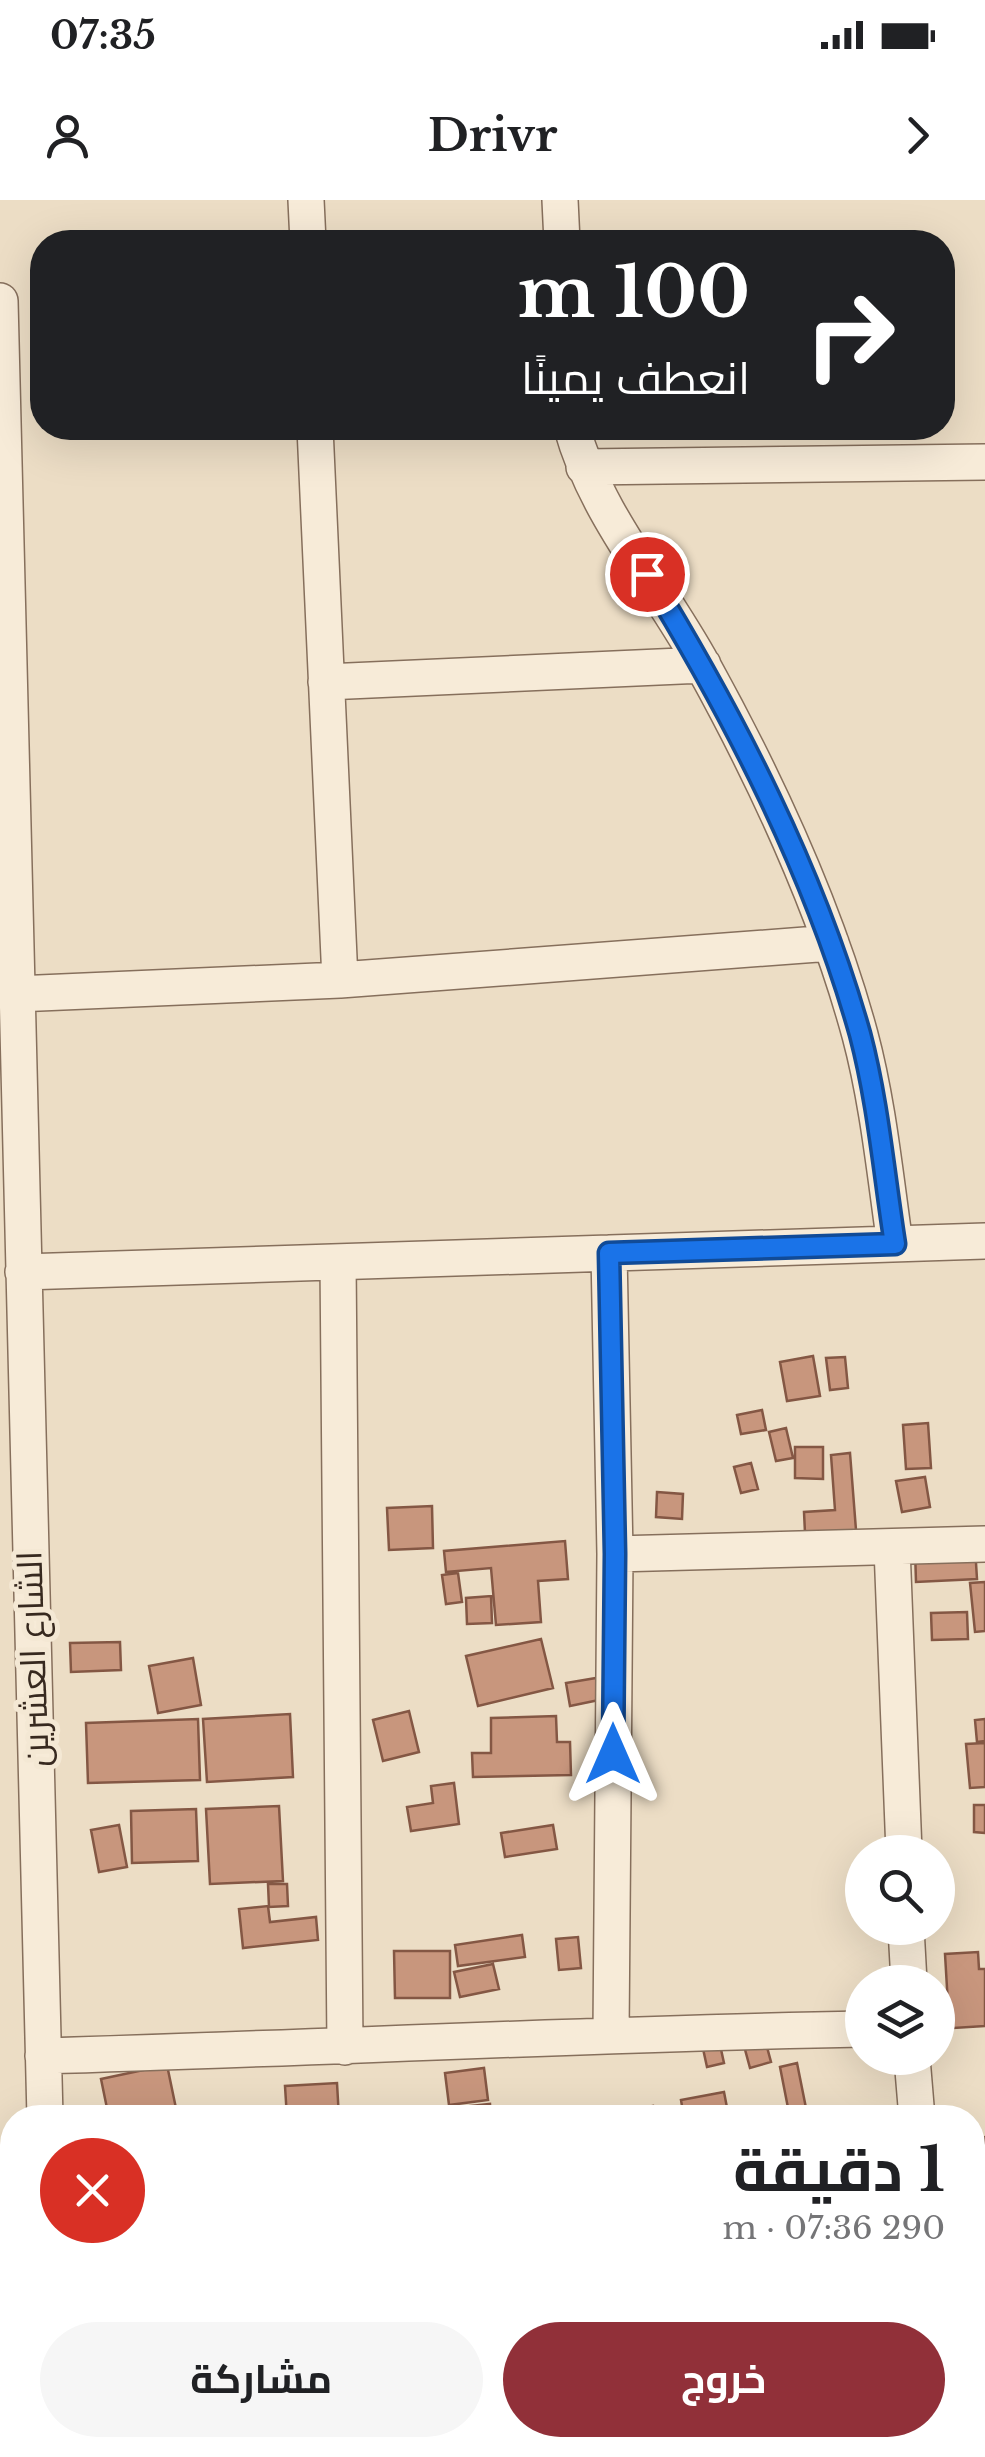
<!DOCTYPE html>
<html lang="ar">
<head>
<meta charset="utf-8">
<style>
	:root { --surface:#fff; --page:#f6f6f6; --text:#202124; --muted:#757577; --accent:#913039 }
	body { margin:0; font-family:"Libre Baskerville",Cairo,serif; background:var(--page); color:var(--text); direction:rtl; height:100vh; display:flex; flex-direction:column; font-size:38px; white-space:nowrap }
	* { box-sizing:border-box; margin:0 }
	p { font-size:32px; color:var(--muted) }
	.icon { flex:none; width:55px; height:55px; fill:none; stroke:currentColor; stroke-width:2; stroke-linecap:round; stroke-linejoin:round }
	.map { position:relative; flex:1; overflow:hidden; direction:ltr }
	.side { position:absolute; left:0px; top:1905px; width:985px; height:352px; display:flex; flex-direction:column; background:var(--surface); border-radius:40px 40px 0 0; box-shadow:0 10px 40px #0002; direction:rtl }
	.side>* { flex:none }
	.guide { position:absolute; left:30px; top:30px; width:925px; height:210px; border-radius:40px; box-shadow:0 10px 40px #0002; direction:rtl; background:#202124; color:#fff; overflow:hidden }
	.fabs { position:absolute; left:845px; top:1635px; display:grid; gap:20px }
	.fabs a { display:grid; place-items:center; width:110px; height:110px; border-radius:50%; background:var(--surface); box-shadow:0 10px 40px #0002; font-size:50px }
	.pin { position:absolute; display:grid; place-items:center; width:85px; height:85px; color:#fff; margin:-42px; border:5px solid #fff; border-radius:50%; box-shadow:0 2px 10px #0007 }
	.me { position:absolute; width:110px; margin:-55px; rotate:0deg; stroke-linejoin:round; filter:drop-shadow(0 0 8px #0008) }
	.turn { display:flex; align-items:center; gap:35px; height:210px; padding:0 40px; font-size:45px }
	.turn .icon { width:130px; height:130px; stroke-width:2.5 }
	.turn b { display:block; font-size:70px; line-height:85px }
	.round { display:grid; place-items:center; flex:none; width:105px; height:105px; border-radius:52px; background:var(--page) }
	.summary { display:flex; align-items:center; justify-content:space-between; height:170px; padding:0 40px }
	h1 { font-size:60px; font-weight:700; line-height:75px }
	.primary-button { display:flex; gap:20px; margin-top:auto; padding:20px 40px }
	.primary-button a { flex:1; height:115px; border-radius:60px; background:var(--accent); color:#fff; font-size:40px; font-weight:700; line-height:115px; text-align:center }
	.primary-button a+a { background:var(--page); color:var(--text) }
	.status { display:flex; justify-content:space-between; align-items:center; height:70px; padding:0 50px; background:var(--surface); direction:ltr }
	.status svg { height:28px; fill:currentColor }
	header { display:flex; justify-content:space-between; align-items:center; height:130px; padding:0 40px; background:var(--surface); font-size:45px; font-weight:700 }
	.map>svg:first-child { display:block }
</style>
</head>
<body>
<div class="status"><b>07:35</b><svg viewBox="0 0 49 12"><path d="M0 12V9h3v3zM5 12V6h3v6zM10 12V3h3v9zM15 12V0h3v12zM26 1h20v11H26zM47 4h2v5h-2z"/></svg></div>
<header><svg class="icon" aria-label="forward" viewBox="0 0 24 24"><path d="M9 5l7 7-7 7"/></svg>Drivr<svg class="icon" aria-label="person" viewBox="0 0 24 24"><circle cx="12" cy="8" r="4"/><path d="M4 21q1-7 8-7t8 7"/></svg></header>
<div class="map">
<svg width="985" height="2257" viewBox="0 0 985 2257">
	<rect width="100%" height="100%" fill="#ecddc5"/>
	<path fill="#c8967d" stroke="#845744" stroke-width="2.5" d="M813,1156L820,1196L787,1201L780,1162Z
		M845,1157L848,1188L830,1190L826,1158Z
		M762,1210L766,1230L741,1234L737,1215Z
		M928,1223L931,1268L906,1269L903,1225Z
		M786,1228L793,1258L776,1261L769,1232Z
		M795,1247H823V1279L795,1278Z
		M850,1253L856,1330L805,1333L804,1312L835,1310L831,1255Z
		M751,1263L758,1289L741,1293L734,1267Z
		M925,1277L930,1307L902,1312L896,1281Z
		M657,1292L683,1294L682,1319L656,1317Z
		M432,1306L433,1348L389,1350L387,1308Z
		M565,1341L568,1379L538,1381L541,1422L496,1425L491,1368L446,1372L444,1351Z
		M975,1347L977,1379L916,1382L915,1350Z
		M458,1373L462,1402L446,1404L442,1375Z
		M985,1382V1431L975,1432L970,1383Z
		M491,1396L492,1423L467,1424L466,1398Z
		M967,1412L968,1439L932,1440L931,1413Z
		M541,1439L553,1488L478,1506L466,1456Z
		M120,1442L121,1470L71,1472L70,1443Z
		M193,1458L201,1505L158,1513L149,1466Z
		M596,1478L599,1500L570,1506L566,1483Z
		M409,1511L419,1552L383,1561L373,1520Z
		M290,1514L293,1577L207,1582L203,1519Z
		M556,1516L557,1542H570L571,1575L473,1577L472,1553H491V1518Z
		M198,1519L200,1580L88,1583L86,1523Z
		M985,1519V1541L977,1542L975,1520Z
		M985,1543V1587L970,1588L966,1544Z
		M454,1583L459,1624L411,1631L407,1607L433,1603L431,1586Z
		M974,1605H985V1633L974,1632Z
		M279,1606L283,1681L210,1684L206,1609Z
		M196,1609L198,1661L132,1663L131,1611Z
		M119,1625L127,1667L99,1672L91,1630Z
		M553,1625L557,1649L505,1657L501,1633Z
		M268,1684H287L288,1706L269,1707Z
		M268,1706L270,1722L316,1717L318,1740L243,1748L239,1709Z
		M522,1735L525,1757L458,1766L455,1745Z
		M578,1737L581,1768L559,1770L556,1739Z
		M394,1751H450V1798H395Z
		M978,1752L979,1769H985V1826L938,1829V1806L948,1805L945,1754Z
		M493,1764L499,1789L460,1797L454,1772Z
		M717,1831L724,1863L707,1867L700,1835Z
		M764,1836L771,1862L750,1868L743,1842Z
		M797,1863L808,1918H790L780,1867Z
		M167,1865L178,1918H109L101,1879Z
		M484,1868L488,1900L449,1905L445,1873Z
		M337,1883L339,1918H287L285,1886Z
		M724,1892L729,1918H684L681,1900Z
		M490,1904L491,1918H443L442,1909Z
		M653,1906L655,1918H607L606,1914Z
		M985,1937V1962L977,1964L972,1940Z
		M985,2008V2071L975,2072L972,2009Z
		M985,2195V2241L972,2243V2196Z
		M409,2245H438V2257H410Z
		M469,2245H489V2257H469Z"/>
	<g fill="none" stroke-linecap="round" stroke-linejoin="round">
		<defs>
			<path id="minor" d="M306,0L308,42
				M560,0L562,42
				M0,101L45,1918
				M315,228L340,780
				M572,228C596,315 660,387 703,466C767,582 825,706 860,835C878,902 885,975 895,1044
				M584,267L985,262
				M326,482L703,465
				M16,794L340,780L831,743
				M609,1053L615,1354L611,1834
				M338,1062L345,1847
				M23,1072L985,1041
				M892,1348L904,1652
				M615,1354L985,1344
				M906,1728L909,1782
				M43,1856C317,1848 589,1834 862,1829
				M912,1858L917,1918
				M972,2099H985
				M0,2124H12
				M55,2245V2257
				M363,2245L364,2257
				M624,2257V2245"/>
		</defs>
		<use href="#minor" stroke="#866f5c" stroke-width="38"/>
		<use href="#minor" stroke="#f7ebd8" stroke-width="35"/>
	</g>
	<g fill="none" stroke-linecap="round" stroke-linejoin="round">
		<defs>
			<path id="route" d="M613,1554L615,1354L609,1053L895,1044C884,974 878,902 860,834C814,671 735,518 647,374"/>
		</defs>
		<use href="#route" stroke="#114b97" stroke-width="25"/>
		<use href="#route" stroke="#1a73e8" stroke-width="18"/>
	</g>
	<g text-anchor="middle" stroke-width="10" stroke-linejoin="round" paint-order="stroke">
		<g font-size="35" fill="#37291f" stroke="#f4e8d4">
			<text transform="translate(33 1459) rotate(-92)" y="12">الشارع العشرين</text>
		</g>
	</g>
</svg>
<div class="fabs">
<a><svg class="icon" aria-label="search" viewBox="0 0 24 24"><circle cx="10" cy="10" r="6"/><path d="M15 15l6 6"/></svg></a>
<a><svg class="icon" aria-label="layers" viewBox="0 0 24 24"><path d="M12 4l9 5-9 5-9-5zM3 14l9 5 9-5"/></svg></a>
</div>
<div class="pin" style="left:647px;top:374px;background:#d93025"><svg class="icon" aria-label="arrive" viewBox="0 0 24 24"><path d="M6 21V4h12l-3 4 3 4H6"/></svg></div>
<svg class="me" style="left:613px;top:1554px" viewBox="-20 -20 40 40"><path d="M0-17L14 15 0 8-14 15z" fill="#1a73e8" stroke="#fff" stroke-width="4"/></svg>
<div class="guide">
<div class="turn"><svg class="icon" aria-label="right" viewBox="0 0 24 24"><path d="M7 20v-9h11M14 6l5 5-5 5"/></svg><div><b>100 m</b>انعطف يمينًا</div></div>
</div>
<section class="side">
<div class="summary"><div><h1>1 دقيقة</h1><p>290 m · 07:36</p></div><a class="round" style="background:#d93025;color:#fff"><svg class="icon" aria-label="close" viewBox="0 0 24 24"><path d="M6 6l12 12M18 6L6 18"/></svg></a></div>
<div class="primary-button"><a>خروج</a><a>مشاركة</a></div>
</section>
</div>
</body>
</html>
